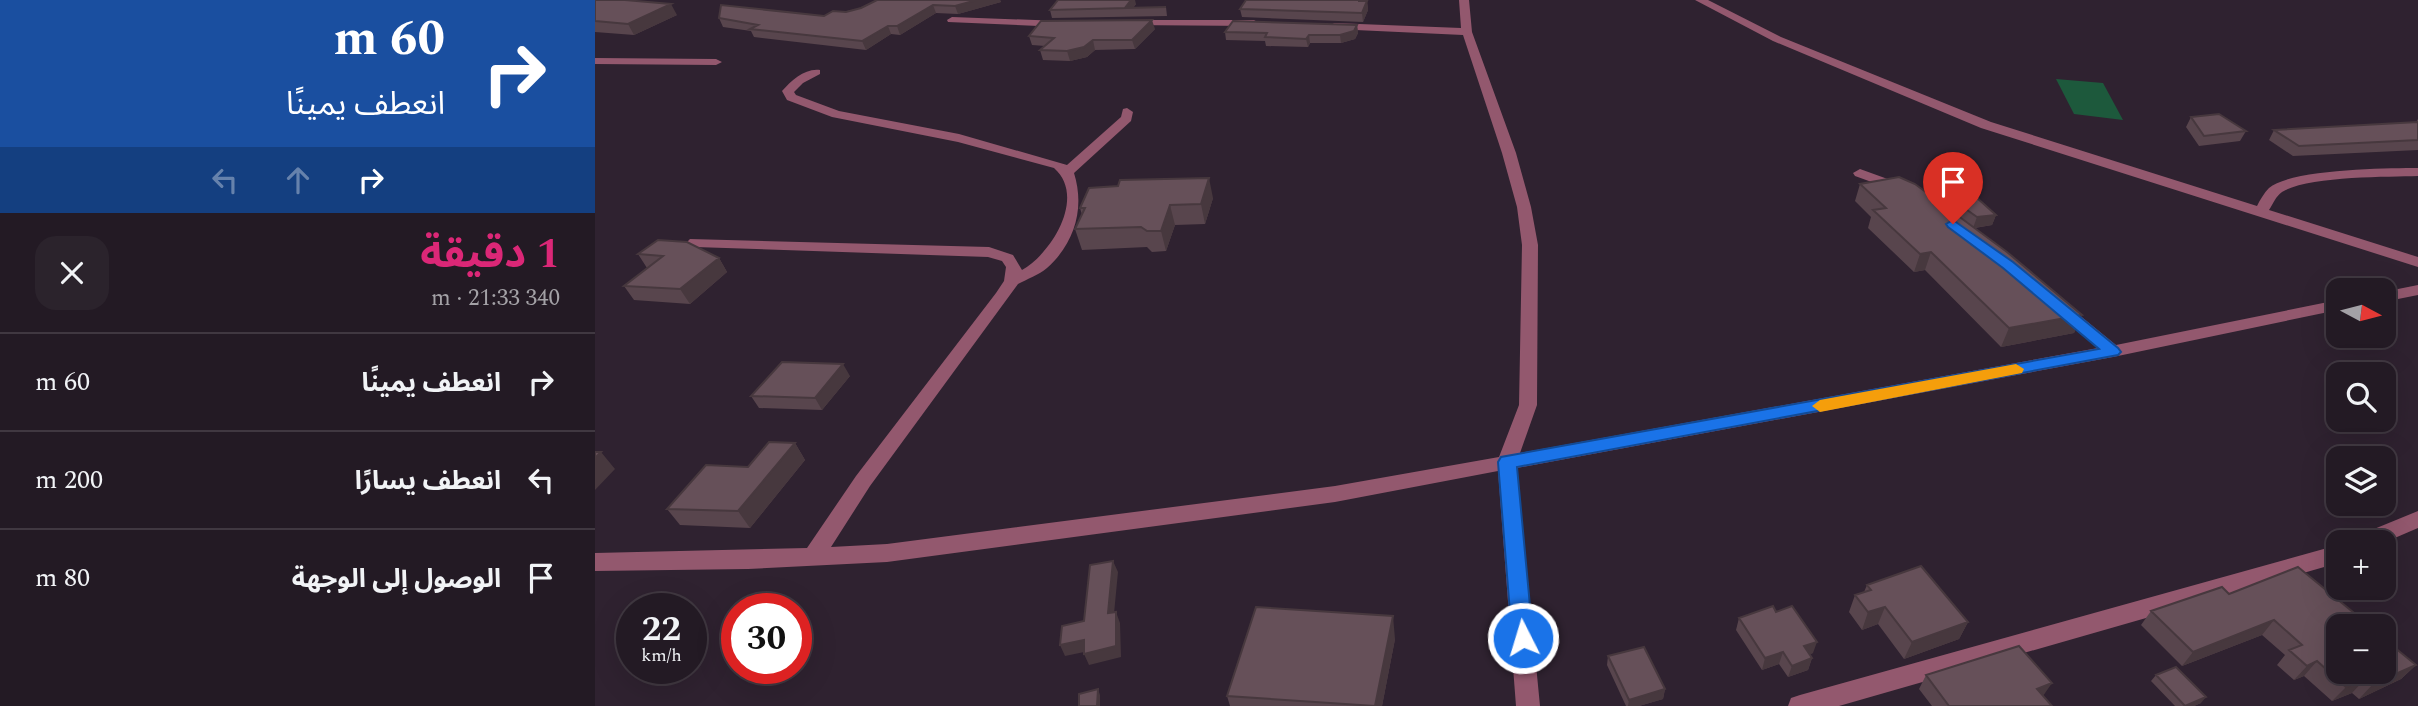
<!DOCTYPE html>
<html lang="ar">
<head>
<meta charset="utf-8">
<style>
	:root { --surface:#231a24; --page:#2b232c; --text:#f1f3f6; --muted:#a3a1a6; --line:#403841; --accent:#db2777 }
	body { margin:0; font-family:Spectral,"Noto Sans Arabic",serif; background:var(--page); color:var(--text); direction:rtl; height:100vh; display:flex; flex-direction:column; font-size:26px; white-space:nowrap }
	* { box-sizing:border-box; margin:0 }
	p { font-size:23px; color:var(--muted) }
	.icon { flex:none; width:38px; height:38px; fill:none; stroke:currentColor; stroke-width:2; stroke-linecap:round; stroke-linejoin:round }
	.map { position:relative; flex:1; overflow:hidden; direction:ltr }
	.sheet { display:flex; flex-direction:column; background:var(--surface); width:595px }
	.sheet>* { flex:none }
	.top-card { background:#1a4fa0; color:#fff; overflow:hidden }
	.needle { width:46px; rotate:97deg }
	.tools { position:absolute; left:1731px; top:278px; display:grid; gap:14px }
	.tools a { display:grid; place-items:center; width:70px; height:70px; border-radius:14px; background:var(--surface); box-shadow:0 7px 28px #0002,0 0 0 2px var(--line); font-size:35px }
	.speed { position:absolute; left:21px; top:593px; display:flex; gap:14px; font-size:35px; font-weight:700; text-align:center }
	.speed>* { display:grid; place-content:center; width:91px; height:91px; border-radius:50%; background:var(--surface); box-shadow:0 7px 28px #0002,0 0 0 2px var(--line); line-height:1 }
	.speed small { font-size:18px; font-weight:400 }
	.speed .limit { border:10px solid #d22; background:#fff; color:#111 }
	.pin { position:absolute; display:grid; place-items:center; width:60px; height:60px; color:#fff; margin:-72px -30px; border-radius:50% 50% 50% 0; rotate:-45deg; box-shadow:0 0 7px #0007 }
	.pin .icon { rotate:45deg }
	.me { position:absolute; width:77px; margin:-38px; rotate:355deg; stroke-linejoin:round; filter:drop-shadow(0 0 5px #0008) }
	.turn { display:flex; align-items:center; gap:24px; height:147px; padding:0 35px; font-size:32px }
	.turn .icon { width:91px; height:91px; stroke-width:2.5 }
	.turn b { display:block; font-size:49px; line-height:60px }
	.lanes { display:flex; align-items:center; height:66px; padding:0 35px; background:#0003; justify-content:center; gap:35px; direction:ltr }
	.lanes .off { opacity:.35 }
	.round { display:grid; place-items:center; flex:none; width:74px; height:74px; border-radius:21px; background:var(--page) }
	.overview { display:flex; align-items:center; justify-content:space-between; height:119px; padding:0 35px }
	h1 { font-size:42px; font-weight:700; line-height:52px; color:var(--accent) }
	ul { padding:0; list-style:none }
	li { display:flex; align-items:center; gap:21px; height:98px; padding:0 35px; border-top:2px solid var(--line) }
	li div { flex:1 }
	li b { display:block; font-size:26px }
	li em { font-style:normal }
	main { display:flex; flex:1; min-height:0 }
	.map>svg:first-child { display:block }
</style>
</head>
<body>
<main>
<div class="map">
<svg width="1823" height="706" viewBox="0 0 1823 706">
	<rect width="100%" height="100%" fill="#2f2230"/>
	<path fill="#1d593c" d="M1461,79L1508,83L1528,120L1479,114Z"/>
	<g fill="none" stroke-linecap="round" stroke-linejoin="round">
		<path fill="#93586e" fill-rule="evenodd" d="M864,0H874L877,32L921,153L936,207L943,245L942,405L925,453L1503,348L1460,313L1458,309L1466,304L1472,305L1521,345L1743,300V310L1518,357L922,468L945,706H921L903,471L740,502L292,562L153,569L0,571V553L212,548L261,476L401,293L409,281L411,267L407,261L393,257L100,247L95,245L92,242L95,239L394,247L418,255L427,270C456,254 492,197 459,168L363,142L237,117L192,100L187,91C197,80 210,68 225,70V74L208,83L199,92L201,95L244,111L364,134L472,165L526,117L528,109L532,108L538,112L536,121L479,173C490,208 480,243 452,268C444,275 432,279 423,284L275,486L236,547L292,544L740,486L904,457L924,405L927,245L922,207L907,153L868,35L739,29L734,26L739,23L866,28Z
			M1100,0H1113L1186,37L1396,122L1662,206C1665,200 1669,193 1674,188C1696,169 1792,168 1823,168V176C1792,177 1712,176 1687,192C1681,196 1678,204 1674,210L1823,257V267L1386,128L1178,41Z
			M357,17L466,21L471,24L466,27L353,22L352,20Z
			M536,20H659L664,23L659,26L532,25V21Z
			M0,58L121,59L127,62L121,65L0,64Z
			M1265,169L1312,186L1314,189L1307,193L1260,176L1258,173Z
			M1823,285V295L1788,302V292Z
			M1823,511V528L1788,543L1759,542L1762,536Z
			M1743,545V563L1244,706H1193L1196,698L1205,695Z"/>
	</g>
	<path fill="#58454d" d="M0,0L82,15L39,35L0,32Z
		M282,0H405L406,2L363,14L341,13L305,35L296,34L271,50L159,37L156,31L128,27L124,18L229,16L266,8Z
		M651,0H769L768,1H772L773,10L768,22L647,17L645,9Z
		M541,4L538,8L571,7L572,16L457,18L455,10Z
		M762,25L763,33L760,39L746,43H715L713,47L671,46L670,41L631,40L630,32Z
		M560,29L540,49L500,50L492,57L475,61L448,60L445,50L450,46L437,45L434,36Z
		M1596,117L1651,131L1645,141L1604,146L1591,127Z
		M1823,119V150L1698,156L1674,140L1679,130L1821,122Z
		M1265,184L1355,210L1358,200L1401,215L1397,225L1380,228L1487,315L1479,333L1406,347L1330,270L1319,272L1273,228L1276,217L1260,201Z
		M618,198L610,224L580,225L571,251L557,252L552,247L487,250L480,229L487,215L485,208Z
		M43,254L124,258L132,272L95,304L39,300L29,286L52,268Z
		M255,376L227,410L164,408L156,396Z
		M200,443L210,460L155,528L85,525L72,509Z
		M1272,585L1373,622L1364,639L1309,659L1283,624L1267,630L1254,612L1260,595L1269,592Z
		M1634,594L1821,665L1806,679L1764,699L1757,693L1737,701L1709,676L1699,680L1682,665L1690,655L1667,635L1587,666L1546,625L1556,611Z
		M1144,618L1218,653L1215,654L1217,658L1213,670L1193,677L1184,664L1167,670L1141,630Z
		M800,639L787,706H635L632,696Z
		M1013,656L1070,689L1068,699L1044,706H1031L1012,665Z
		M1331,675L1448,696L1457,706H1337L1324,689Z
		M1561,675L1606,703L1599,706H1580L1556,681Z"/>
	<path fill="#47383e" d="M382,0H405L406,2L363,14L360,6Z
		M536,0H540L541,4L538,8H531Z
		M772,1L773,10L768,22L767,13Z
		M76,4L82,15L39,35L33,24Z
		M338,5L341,13L305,35L302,26Z
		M557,20L560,29L540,49L537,40Z
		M762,25L763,33L760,39L746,43L745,35Z
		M293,26L296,34L271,50L267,41Z
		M714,35L715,43L713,47L711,39Z
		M498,40L500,50L492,57L475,61L472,51Z
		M614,178L618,198L610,224L606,204Z
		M575,205L580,225L571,251L566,231Z
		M1401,215L1397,225L1378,228L1382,217Z
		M1336,252L1330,270L1319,272L1325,254Z
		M124,258L132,272L95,304L85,289Z
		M1487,315L1479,333L1406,347L1414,328Z
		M248,364L255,376L227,410L220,398Z
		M200,443L210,460L155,528L143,511Z
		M6,452L20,469L0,490V458Z
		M518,561L523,572L518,624L513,613Z
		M1290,607L1283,624L1267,630L1273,612Z
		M521,612L525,623L526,657L494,665L489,654Z
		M798,616L800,639L787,706H780Z
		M1679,620L1667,635L1587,666L1598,652Z
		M1373,622L1364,639L1309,659L1317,642Z
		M489,640L494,651L470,656L465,645Z
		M1222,642L1218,653L1205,658L1209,646Z
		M1188,652L1184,664L1167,670L1170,658Z
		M1217,658L1213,670L1193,677L1197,666Z
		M1722,661L1709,676L1699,680L1712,666Z
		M1821,665L1806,679L1764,699L1778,684Z
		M1771,678L1757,693L1737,701L1751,687Z
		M1457,683L1448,696L1442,689Z
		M503,689L505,695V706H502Z
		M1070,689L1068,699L1044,706H1033L1034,700Z
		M1611,697L1606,703L1599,706H1590Z"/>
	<path fill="#665059" stroke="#47383e" stroke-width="2" d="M0,0H30L76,4L33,24L0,21Z
		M282,0H382L360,6L338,5L302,26H293L267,41L155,29L163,25L124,18L126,5L229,16L238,11L251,12L266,8Z
		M463,0H536L530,8L571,7L455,10Z
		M651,0H764V1H772L767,13L645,9Z
		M557,20L537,40H498L489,47L472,51L445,50L459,38L434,36L446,21Z
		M638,21L762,25L759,31L745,35H714L711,39L670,37L672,33L630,32Z
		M1624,114L1651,131L1609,136L1596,117Z
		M1823,122V140L1704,146L1679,130Z
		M1304,177L1320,184L1412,252L1487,315L1414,328L1336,252L1325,254L1278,210L1291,208L1265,184Z
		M614,178L606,204L575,205L566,231H552L546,227L480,229L490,208H485L494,188L523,186L525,180Z
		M1381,197L1401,215L1382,217L1358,200Z
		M63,240L92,242L124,258L85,289L29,286L68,256L43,254Z
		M187,362L248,364L220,398L156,396Z
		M174,442L200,443L143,511L72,509L111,465L153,467Z
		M0,452H6L0,458Z
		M518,561L513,613L521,612V646L489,654V640L465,645L467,626L489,621L495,565Z
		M1326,566L1373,622L1317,642L1290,607L1273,612L1260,595L1276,590L1272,585Z
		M1703,567L1775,626H1743V672H1788V638L1821,665L1778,684L1771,678L1751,687L1722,661L1712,666L1694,650L1707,645L1679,620L1598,652L1556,611L1627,587L1634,594Z
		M1178,606L1181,612L1197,606L1222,642L1209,646L1217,658L1197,666L1188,652L1170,658L1144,618Z
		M661,607L798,616L780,706L632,696Z
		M1424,646L1457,683L1442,689L1457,706H1354L1331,675Z
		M1049,647L1070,689L1034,700L1013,656Z
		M1581,667L1611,697L1590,706L1561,675Z
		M503,689L502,706H484V694Z"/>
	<path fill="#1a73e8" stroke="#114b97" stroke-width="2" d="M1358,220L1418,262L1523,348L1526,352L1523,355L922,467L938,638L935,644L928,647L920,644L917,638L903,462L906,457L1504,349L1408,268L1353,227L1351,224Z"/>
	<path fill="#f59e0b" d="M1421,364L1429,369L1427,373L1225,412L1217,406L1225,400Z"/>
</svg>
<div class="tools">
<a><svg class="needle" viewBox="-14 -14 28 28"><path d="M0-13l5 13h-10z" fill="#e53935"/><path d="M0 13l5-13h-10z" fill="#a3a1a6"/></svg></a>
<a><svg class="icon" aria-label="search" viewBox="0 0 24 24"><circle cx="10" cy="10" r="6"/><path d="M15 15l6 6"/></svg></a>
<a><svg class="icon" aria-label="layers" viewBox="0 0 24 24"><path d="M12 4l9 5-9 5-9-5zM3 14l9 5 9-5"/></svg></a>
<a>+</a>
<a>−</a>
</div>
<div class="speed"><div>22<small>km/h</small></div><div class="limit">30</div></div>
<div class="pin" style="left:1358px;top:224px;background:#d93025"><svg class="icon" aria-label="arrive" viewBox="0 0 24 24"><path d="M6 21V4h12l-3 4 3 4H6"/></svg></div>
<svg class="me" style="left:928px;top:638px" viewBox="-20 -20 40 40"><circle r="17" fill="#1a73e8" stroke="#fff" stroke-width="3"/><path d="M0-11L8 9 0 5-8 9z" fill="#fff"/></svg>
</div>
<section class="sheet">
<div class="top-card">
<div class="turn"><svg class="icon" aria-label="right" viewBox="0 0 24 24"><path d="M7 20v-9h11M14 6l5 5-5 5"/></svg><div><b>60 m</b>انعطف يمينًا</div></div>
<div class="lanes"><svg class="icon off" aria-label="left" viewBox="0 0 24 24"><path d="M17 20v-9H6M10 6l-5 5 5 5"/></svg><svg class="icon off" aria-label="ahead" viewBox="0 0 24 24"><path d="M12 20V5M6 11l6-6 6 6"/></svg><svg class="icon" aria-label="right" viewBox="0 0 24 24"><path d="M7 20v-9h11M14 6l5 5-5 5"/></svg></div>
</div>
<div class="overview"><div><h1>1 دقيقة</h1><p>340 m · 21:33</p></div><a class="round"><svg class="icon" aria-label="close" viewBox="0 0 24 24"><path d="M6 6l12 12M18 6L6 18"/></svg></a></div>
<ul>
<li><svg class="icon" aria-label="right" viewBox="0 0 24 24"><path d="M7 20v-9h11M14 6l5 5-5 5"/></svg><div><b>انعطف يمينًا</b></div><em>60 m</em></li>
<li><svg class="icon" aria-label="left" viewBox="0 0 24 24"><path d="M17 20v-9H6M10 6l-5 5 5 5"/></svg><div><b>انعطف يسارًا</b></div><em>200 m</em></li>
<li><svg class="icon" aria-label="arrive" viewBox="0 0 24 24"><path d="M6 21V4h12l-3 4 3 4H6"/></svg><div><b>الوصول إلى الوجهة</b></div><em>80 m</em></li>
</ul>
</section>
</main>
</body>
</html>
